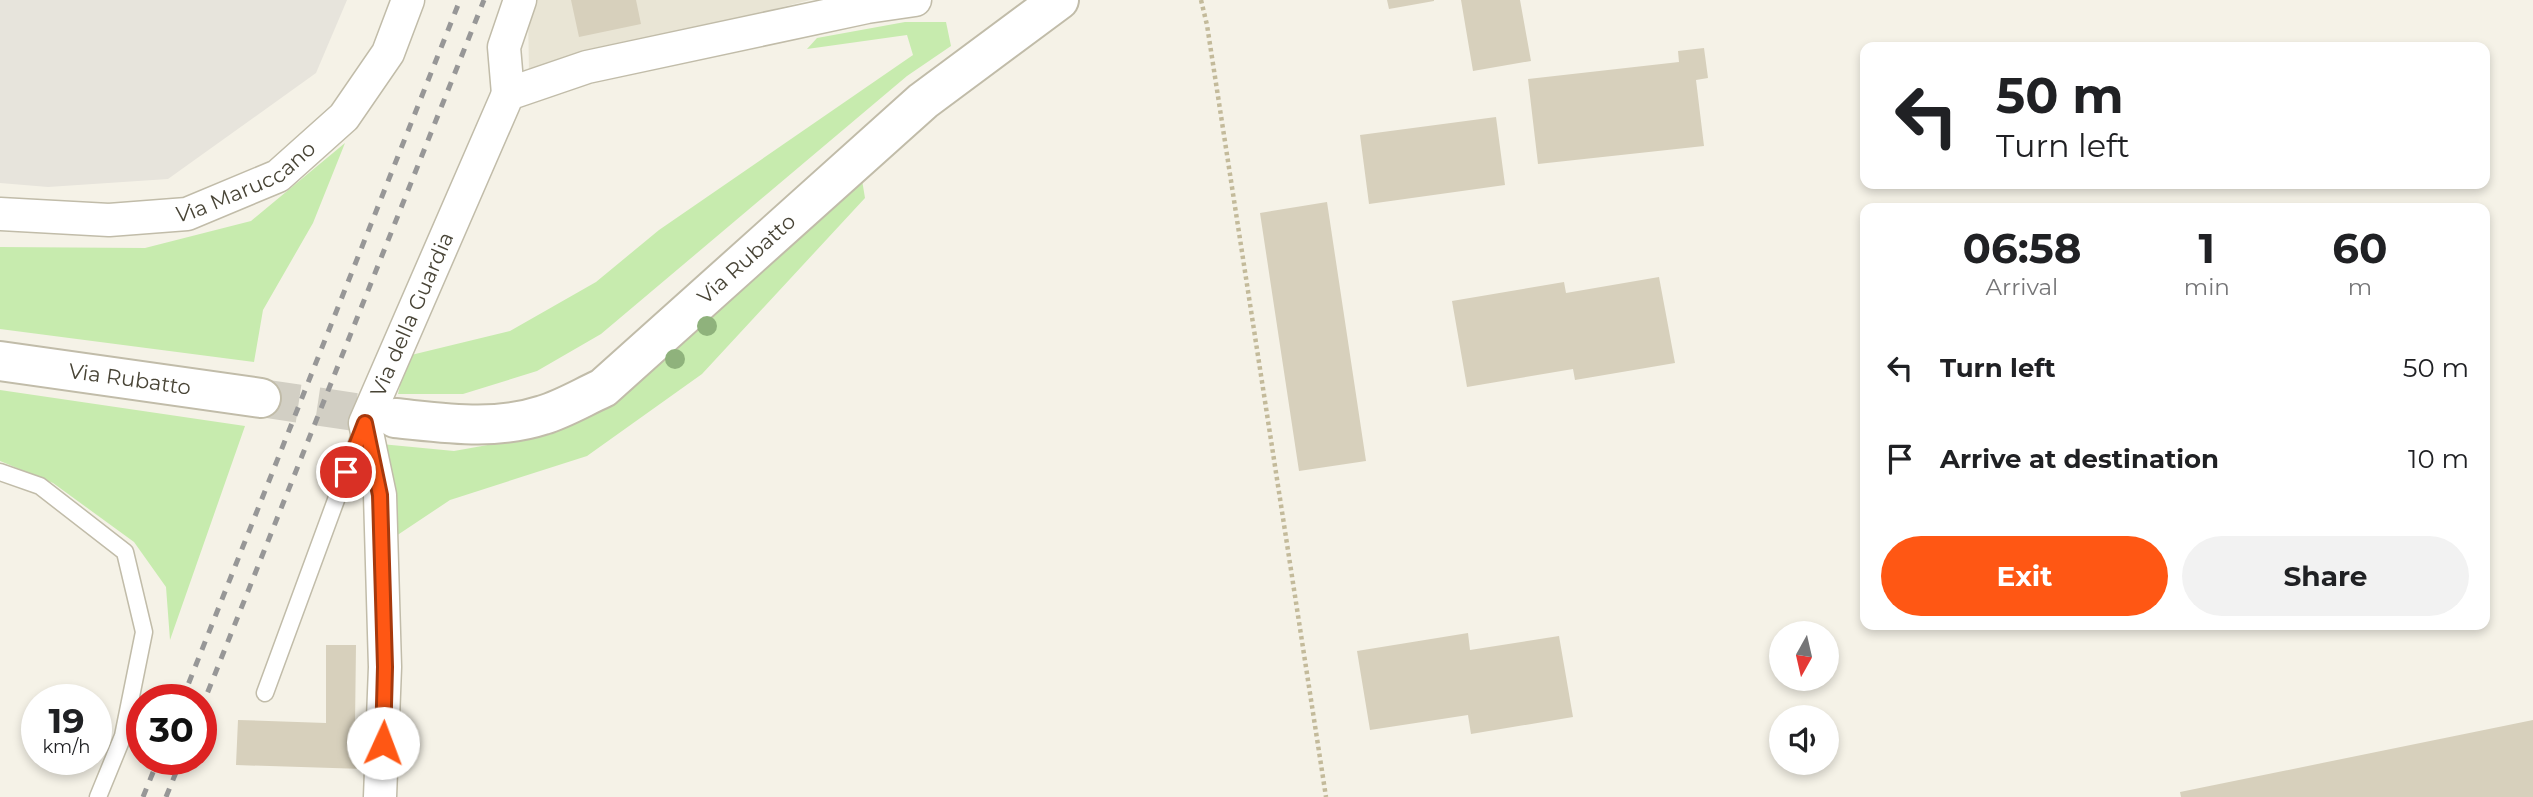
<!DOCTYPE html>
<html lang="en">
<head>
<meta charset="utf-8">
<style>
	:root { --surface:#fff; --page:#f2f2f2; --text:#202124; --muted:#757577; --accent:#ff5714 }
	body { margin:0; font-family:Montserrat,sans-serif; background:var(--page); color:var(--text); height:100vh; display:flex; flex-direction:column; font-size:26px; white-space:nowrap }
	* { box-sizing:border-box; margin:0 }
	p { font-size:23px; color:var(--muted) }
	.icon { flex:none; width:38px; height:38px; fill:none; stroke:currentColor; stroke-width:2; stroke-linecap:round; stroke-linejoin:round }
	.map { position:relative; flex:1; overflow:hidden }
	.sheet { position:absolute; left:1860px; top:203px; width:630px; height:427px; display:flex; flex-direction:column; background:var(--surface); border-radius:14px; box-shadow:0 4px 10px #0003 }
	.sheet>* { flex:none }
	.top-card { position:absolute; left:1860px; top:42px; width:630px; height:147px; border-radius:14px; box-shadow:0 4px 10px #0003; background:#fff; color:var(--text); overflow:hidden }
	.needle { width:46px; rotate:188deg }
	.tools { position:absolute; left:1769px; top:621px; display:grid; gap:14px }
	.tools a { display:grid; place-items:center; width:70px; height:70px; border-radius:50%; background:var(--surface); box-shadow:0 4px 10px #0003; font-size:35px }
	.speed { position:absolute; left:21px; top:684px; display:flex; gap:14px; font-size:35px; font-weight:700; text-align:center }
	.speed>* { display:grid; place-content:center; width:91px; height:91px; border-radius:50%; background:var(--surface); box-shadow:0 4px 10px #0003; line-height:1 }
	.speed small { font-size:18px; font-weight:400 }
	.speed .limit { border:10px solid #d22; background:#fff; color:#111 }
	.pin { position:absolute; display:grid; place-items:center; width:60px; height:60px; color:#fff; margin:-30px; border:4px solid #fff; border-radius:50%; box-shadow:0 2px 7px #0007 }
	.me { position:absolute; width:77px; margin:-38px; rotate:2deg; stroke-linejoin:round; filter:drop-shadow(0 0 5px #0008) }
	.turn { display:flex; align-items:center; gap:24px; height:147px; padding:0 21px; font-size:32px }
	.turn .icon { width:91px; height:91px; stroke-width:2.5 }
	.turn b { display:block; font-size:49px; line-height:60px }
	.eta { display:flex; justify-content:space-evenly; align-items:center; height:119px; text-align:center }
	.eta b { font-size:42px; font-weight:700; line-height:49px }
	.primary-button { display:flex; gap:14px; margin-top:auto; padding:14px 21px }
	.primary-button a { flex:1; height:80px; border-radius:42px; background:var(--accent); color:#fff; font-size:28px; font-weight:700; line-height:80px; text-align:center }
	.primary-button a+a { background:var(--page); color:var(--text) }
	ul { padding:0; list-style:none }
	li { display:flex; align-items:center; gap:21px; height:91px; padding:0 21px }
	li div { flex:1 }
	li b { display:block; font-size:26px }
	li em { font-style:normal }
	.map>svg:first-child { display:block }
</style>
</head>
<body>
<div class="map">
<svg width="2533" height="797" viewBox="0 0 2533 797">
	<rect width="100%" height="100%" fill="#f5f2e7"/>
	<path fill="#e9e5d5" d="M533,0H810L529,72L528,12Z"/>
	<path fill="#e7e4dc" d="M0,0H347L316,73L168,179L48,187L0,183Z"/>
	<path fill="#c7ebae" d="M905,22H946L951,46L907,76L601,334L537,371L463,394H398L407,356L510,331L596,282L659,230L913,55L907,35L807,49L817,38Z
		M345,143L313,223L263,310L254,362L0,329V247L145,248L251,221Z
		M862,180L865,198L702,374L587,456L450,500L396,536L381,444L454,451L539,436L636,380Z
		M0,390L245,426L170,640L166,587L134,542L53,483L0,461Z"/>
	<path fill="#d7d0bc" d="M571,0H636L641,24L579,37Z
		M1387,0H1434V1L1389,9Z
		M1461,0H1520L1531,61L1473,71Z
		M1704,48L1708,78L1696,80L1704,146L1538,164L1528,79L1679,62L1678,51Z
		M1496,117L1505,185L1369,204L1360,135Z
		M1327,202L1366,461L1299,471L1260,213Z
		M1659,277L1675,363L1575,380L1573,369L1467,387L1452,301L1564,282L1566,293Z
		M1468,633L1470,650L1559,636L1573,717L1471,734L1468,715L1370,730L1357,651Z
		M326,645H356L355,725H366L364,769L236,765L238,720L326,723Z
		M2533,720V797H2181L2180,792Z"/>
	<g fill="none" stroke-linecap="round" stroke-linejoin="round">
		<path stroke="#d2cfc4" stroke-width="38" stroke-dasharray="38 19" stroke-linecap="butt" d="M261,398L395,418"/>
		<defs>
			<path id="service" d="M0,472L40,486L125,552L144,632L123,736L98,797
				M265,693L361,432"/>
			<g id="minor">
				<path d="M508,94L504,47L520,0"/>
				<path id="s1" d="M0,214L109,220L187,214L278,176L344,117L388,53L408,0"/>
				<path id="s2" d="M380,797L385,667L380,495L365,423L508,94L587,67L867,7L915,0"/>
			</g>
			<g id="tertiary">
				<path id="s3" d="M0,361L261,398"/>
				<path id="s4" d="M395,418C445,423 494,431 543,415C563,409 583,397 603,388L923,101L1059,0"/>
			</g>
		</defs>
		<use href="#service" stroke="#c1bca9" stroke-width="19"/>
		<use href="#minor" stroke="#c1bca9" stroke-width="35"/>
		<use href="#tertiary" stroke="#c1bca9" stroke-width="42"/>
		<path stroke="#c3ba9a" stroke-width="4.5" stroke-dasharray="3.5 3.5" stroke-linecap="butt" d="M1201,0L1207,25L1326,797"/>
		<use href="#service" stroke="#fff" stroke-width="16"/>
		<use href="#minor" stroke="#fff" stroke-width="32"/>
		<use href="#tertiary" stroke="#fff" stroke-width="38"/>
		<path stroke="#979797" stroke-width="5" stroke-dasharray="9 9" stroke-linecap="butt" d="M182,700L460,0
			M201,709L484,0
			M143,797L158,760
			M166,797L181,760"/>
	</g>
	<g fill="#8fb27c">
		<circle cx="707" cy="326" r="10"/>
		<circle cx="675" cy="359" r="10"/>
	</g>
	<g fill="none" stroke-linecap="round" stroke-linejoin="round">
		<defs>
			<path id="route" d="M346,472L365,423L380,495L385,667L383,743"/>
		</defs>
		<use href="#route" stroke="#a6390d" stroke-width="18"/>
		<use href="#route" stroke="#ff5714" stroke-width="12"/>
	</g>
	<g text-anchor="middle" stroke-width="6" stroke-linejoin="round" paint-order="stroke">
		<g font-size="21" fill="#484436" stroke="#fff">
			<text dy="7" stroke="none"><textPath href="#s1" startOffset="254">Via Maruccano</textPath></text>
			<text dy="7" stroke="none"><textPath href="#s4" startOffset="408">Via Rubatto</textPath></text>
			<text dy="7" stroke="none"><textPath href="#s2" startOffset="494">Via della Guardia</textPath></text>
			<text dy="7" stroke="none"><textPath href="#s3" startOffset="131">Via Rubatto</textPath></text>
		</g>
	</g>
</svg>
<div class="tools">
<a><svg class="needle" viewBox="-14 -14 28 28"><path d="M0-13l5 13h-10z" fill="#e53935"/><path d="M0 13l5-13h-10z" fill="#757577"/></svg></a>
<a><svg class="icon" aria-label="sound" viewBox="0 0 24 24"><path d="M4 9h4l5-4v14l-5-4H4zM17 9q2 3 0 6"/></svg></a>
</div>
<div class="speed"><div>19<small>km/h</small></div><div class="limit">30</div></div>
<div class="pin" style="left:346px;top:472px;background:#d93025"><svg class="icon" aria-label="arrive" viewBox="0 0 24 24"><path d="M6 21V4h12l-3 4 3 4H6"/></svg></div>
<svg class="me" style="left:383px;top:743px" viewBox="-20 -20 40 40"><circle r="19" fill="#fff"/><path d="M0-13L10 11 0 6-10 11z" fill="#ff5714"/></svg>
<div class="top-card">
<div class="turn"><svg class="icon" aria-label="left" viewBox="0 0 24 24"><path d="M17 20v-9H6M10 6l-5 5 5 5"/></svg><div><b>50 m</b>Turn left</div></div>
</div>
<section class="sheet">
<div class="eta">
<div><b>06:58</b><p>Arrival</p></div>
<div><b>1</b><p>min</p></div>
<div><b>60</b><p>m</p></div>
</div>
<ul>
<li><svg class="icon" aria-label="left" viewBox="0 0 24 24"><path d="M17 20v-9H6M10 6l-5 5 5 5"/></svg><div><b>Turn left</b></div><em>50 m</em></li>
<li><svg class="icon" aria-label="arrive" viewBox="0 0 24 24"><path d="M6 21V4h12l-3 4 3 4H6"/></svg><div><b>Arrive at destination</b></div><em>10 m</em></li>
</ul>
<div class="primary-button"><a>Exit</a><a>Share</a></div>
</section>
</div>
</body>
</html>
